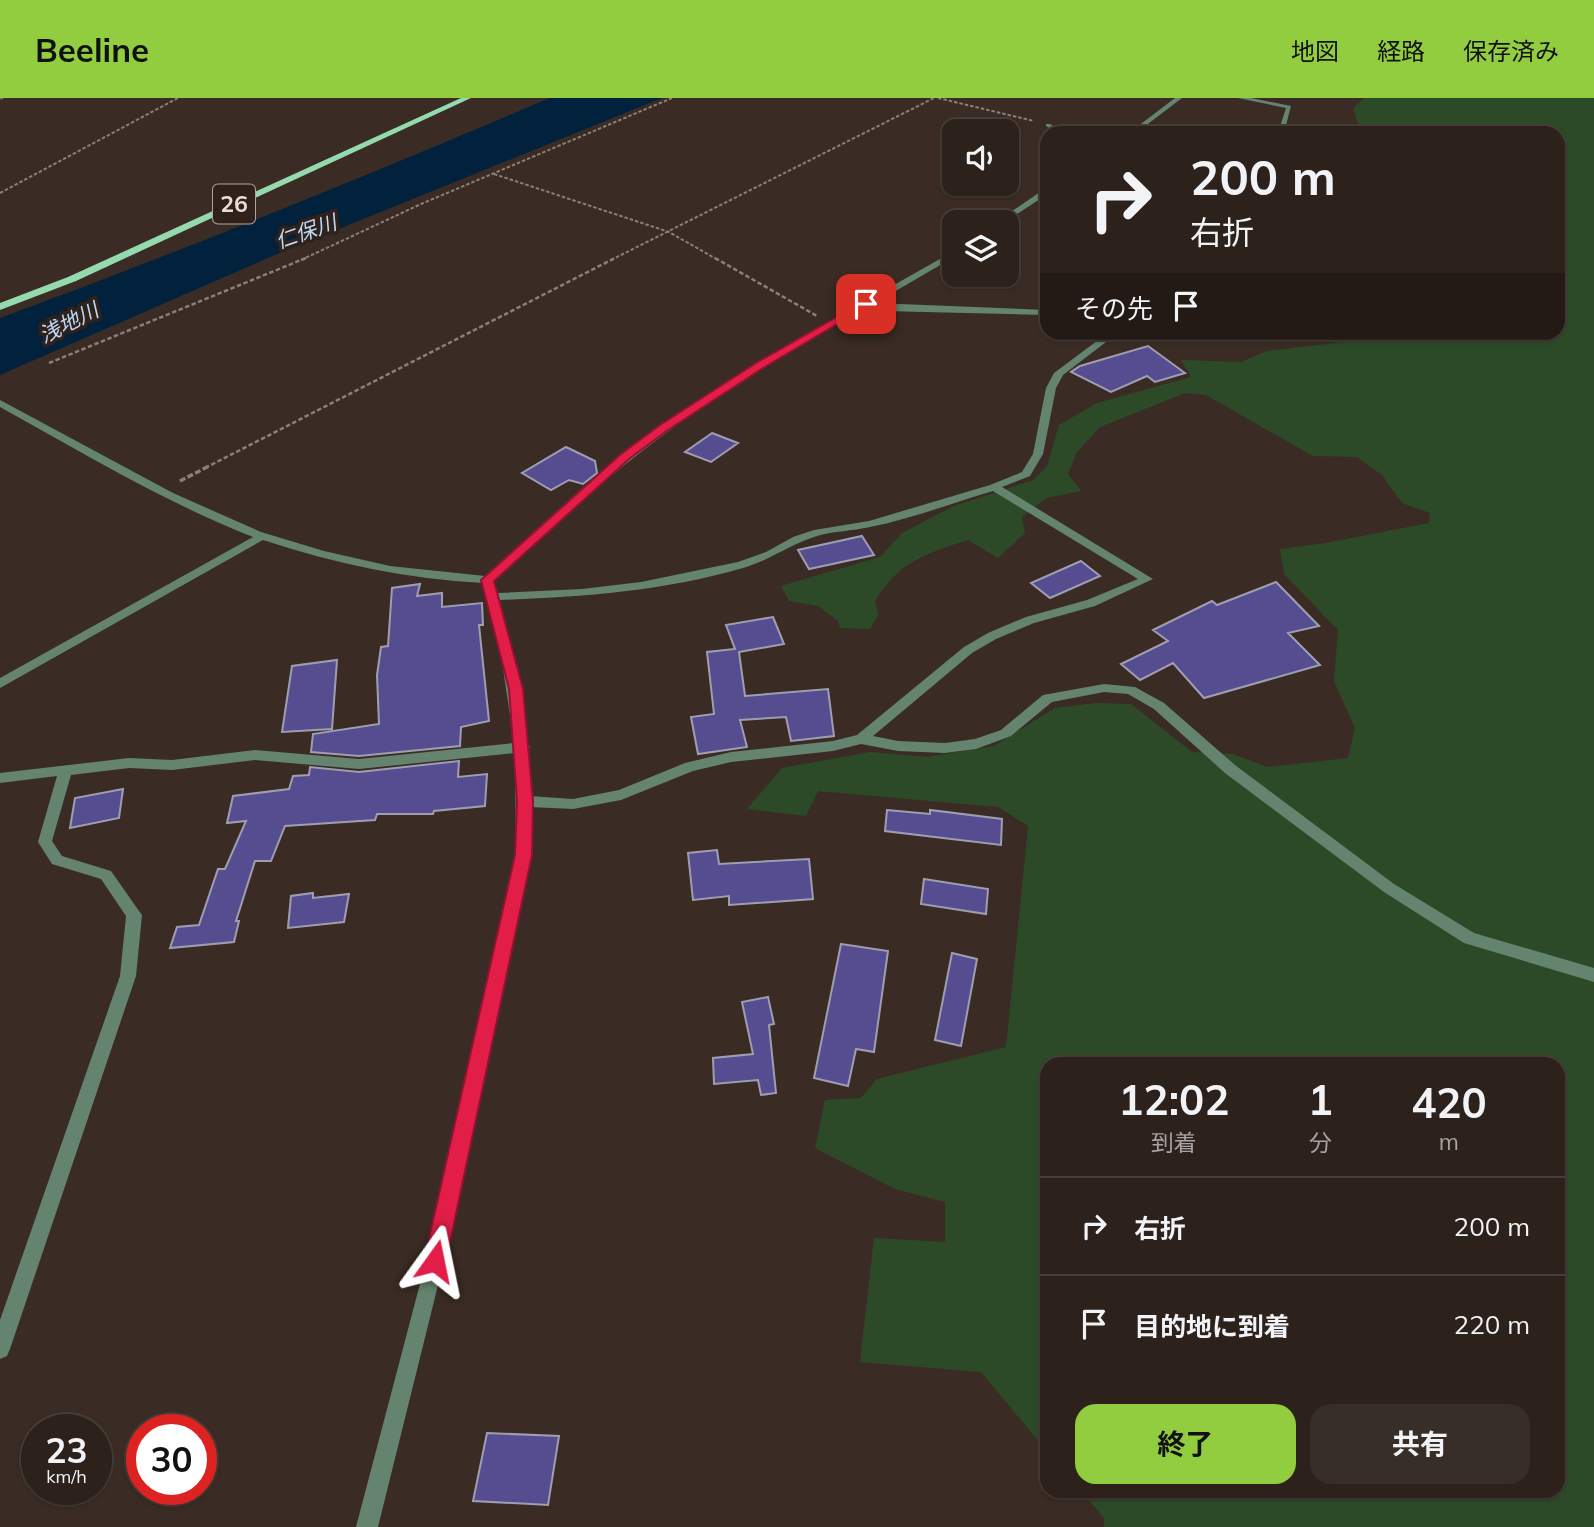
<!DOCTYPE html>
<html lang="ja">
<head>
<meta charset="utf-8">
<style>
	:root { --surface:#2c211b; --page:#382e28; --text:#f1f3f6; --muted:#a6a3a3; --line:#483e3a; --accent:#91cd3f }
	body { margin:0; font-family:Mulish,"Noto Sans JP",sans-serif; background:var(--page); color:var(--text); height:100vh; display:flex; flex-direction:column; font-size:26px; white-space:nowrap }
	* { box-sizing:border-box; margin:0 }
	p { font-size:23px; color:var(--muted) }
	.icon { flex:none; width:38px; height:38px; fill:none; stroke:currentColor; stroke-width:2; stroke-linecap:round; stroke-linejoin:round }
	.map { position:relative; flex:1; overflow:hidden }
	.panel { position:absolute; left:1040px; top:959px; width:525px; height:441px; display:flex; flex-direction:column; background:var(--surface); border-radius:21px; box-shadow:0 2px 5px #0004,0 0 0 2px var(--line) }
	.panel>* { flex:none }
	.banner { position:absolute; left:1040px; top:28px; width:525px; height:214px; border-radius:21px; box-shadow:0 2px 5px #0004,0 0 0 2px var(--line); background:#2c211b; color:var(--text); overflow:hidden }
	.controls { position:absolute; left:942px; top:21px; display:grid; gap:14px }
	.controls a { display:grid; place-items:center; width:77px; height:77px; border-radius:14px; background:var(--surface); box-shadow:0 2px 5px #0004,0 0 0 2px var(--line); font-size:35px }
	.speed { position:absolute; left:21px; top:1316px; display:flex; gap:14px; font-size:35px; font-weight:700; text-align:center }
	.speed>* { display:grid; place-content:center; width:91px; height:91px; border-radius:50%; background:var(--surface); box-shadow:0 2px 5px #0004,0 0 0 2px var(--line); line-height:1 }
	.speed small { font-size:18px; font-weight:400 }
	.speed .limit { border:10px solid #d22; background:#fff; color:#111 }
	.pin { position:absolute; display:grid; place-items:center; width:60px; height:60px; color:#fff; margin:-30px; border-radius:14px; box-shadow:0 4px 10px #0006 }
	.me { position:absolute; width:77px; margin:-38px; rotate:12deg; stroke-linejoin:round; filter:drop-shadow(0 0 5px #0008) }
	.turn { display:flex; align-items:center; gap:24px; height:147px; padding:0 35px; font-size:32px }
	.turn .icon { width:91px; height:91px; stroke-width:2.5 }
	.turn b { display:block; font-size:49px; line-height:60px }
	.then { display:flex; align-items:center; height:66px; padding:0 35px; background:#0003; gap:14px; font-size:26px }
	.eta { display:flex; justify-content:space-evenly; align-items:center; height:119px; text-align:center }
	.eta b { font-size:42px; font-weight:700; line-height:49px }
	.primary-button { display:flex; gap:14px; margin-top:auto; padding:14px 35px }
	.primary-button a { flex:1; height:80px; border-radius:21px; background:var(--accent); color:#111; font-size:28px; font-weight:700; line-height:80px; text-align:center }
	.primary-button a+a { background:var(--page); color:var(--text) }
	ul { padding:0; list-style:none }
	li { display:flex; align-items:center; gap:21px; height:98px; padding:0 35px; border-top:2px solid var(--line) }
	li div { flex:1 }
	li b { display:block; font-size:26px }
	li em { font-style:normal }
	header { display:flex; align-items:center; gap:42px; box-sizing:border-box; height:98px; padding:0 35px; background:var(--accent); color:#111 }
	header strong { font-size:33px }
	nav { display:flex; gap:38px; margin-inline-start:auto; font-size:24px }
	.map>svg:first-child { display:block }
</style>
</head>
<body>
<header>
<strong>Beeline</strong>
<nav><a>地図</a><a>経路</a><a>保存済み</a></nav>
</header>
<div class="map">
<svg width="1594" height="1429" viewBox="0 0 1594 1429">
	<rect width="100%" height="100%" fill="#3a2c24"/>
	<path fill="#2d4a28" d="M1364,0H1594V1429H1104V1420L1081,1393H1558V966H1046V1352L981,1274L860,1264L874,1140L945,1144V1104L895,1091L815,1050L825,1002L861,1000L877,981L1006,949L1028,728L998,709L818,693L806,718L747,711L782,670L870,654L926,659L994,648L1055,610L1096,605L1131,606L1192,654L1233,656L1267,669L1348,660L1355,630L1334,583L1338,532L1284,476L1280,451L1326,445L1429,425L1430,415L1402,405L1382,377L1357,359L1313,358L1206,297L1185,295L1100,329L1077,354L1068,376L1081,393L1046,400L1022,419L1025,435L998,460L968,442C927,455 898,464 875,503L878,517L870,531L840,530L838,523L818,508L789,503L781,488L880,459L902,435L954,408L1033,382L1047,368L1059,327L1097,305L1191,279L1181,262L1241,264L1267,253L1343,244L1357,235L1558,234V35H1354L1360,31L1353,11Z"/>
	<path fill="#01213d" d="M550,0H662L277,156L0,277V220C185,152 368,77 550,0Z"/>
	<path fill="#564c90" stroke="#9f9eb0" stroke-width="2" d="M1148,248L1185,275L1155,284L1147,278L1111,294L1071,274L1080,268Z
		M712,335L738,345L711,364L685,354Z
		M566,349L595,363L597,375L583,386L569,382L551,392L522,375Z
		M862,438L874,457L809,471L798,452Z
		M1081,463L1100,478L1050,500L1031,485Z
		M1276,484L1319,528L1288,535L1320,567L1204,600L1173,565L1140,582L1121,566L1168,543L1153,532L1212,503L1217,507Z
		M420,486L417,498L442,495V509L482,505L483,527H479L489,623L461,629L460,648L359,658L311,654L313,636L379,626L377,577L381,549L388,548L392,490Z
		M773,519L784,546L739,554L745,598L828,591L834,638L791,643L786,619L740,622L747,649L698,656L691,619L714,616L707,554L735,551L726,527Z
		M337,562L332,631L282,634L292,568Z
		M459,663L458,679L487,676L485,708L434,713L433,716H377L375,722L285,728L271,763H255L236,823H239L234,844L170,850L177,829L199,827L218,771H225L246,723L227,725L233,698L289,691L293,678L309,677L310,669L359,674Z
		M123,691L119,720L70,730L75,700Z
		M887,712L930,716V712L1002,721L1001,747L885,733Z
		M717,752L719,766L809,761L813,801L729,807V798L693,802L688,755Z
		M924,781L988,791L986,816L921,806Z
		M313,795V800L349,796L344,824L288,830L291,798Z
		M841,846L888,853L874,954L856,951L848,988L814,980Z
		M952,855L977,861L961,948L935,942Z
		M768,899L774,926L769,927L776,995L761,997L758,982L714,986L713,960L753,956L742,904Z
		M487,1335L559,1338L548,1407L473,1403Z"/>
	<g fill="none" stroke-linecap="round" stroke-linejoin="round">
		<path stroke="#8b7f78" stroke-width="2" stroke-dasharray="3.5 2" stroke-linecap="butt" d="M938,0L1034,23
			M494,76L669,134L718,162
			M0,95L178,0
			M301,162L421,106L672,0
			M611,162L934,0"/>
		<path stroke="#8b7f78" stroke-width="2.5" stroke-dasharray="4.5 2.5" stroke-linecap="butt" d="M715,160L817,218
			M49,265L306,160
			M205,370L615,160"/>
		<path stroke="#8b7f78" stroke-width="3.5" stroke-dasharray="6 2.5" stroke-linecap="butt" d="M180,383L209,368"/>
		<path fill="#64846f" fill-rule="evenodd" d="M1046,26H1050L1065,35H1057L1046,28Z"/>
		<path fill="#64846f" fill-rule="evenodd" d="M0,0H4L1,2Z
			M1175,0H1182L1136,35H1129Z
			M1238,0H1251L1291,8L1284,35H1278L1286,10Z
			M1043,92H1046V97L1005,124H996Z
			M954,153V159L875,205L1046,212V217L883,213L868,209C820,236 771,263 725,293C642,349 565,413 494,483L498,495L582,491L641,484L738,464L766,454L793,439L814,432L869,423L990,387L1022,374L1033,356L1046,290L1054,275L1109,234H1119L1063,277L1056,290L1043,356L1030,378L1002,389L1153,481L1095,508L1034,525L996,541L972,555L873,638L898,643L945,645L975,641L1001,632L1043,597L1104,586L1135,589L1164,605L1235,667L1394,786L1474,835L1594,870V884L1464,845L1384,794L1225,675L1154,611L1128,596L1104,594L1052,604L1011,638L976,651L945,655L898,653L861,646L833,653L731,664L693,673L621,702L573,711L530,709V757L444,1163L378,1429H356L426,1163L516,757L515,655L359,671L255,662L172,672L129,670L71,677L52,743L62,758L111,773L139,813L142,817L136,878L10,1251L7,1258L0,1261V1222L120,878L126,818L101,781L52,766L38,744L57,678L0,685V675L129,660L172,662L255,652L359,661L514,645L500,550L483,485C408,481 335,466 263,442L0,590V580L253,439C164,404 83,355 0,309V302L173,395L261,434L324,453L390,468L485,478L580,392L684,313L781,251ZM993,393L1138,481L1087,502L1026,519L988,535L964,549L857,637L833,643L731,654L685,665L619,692L573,701L530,698L528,652L530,649L527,645L519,584L500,502C582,499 664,493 743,470C770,462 791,446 817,438C834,433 852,433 870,429C911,421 952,405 993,393Z"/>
		<path fill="#95daae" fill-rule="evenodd" d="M461,0H471L76,183L0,212V205L68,179Z"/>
	</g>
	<path fill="#e11d48" stroke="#92132f" stroke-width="2" d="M863,204L871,206L763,270L668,332L629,361L494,483L523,591L533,703L532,757L446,1163L443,1170L435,1173L428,1170L424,1163L515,757L517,703L509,591L481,482L621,356L660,327L756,265Z"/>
	<g text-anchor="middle" stroke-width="7" stroke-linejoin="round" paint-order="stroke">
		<g font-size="21" font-style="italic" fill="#bbdafa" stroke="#30221a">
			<text transform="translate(306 134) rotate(-19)" y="7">仁保川</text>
			<text transform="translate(69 225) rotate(-27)" y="7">浅地川</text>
		</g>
		<rect fill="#30221a" stroke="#b0a6a0" stroke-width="2" x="213" y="86.5" width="42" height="39" rx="5"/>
		<g font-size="23" font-weight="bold" fill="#e7ded9">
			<text x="234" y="114">26</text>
		</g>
	</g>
</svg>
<div class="controls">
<a><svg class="icon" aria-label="sound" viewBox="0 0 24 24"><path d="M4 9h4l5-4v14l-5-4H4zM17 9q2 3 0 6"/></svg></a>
<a><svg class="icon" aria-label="layers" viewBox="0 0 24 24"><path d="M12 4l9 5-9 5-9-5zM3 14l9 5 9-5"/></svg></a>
</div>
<div class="speed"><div>23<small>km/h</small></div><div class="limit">30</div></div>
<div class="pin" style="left:866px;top:206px;background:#d93025"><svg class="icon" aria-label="arrive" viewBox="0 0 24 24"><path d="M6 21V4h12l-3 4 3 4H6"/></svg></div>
<svg class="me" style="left:435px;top:1163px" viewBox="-20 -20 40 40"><path d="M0-17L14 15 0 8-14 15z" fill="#e11d48" stroke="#fff" stroke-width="4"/></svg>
<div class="banner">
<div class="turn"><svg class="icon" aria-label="right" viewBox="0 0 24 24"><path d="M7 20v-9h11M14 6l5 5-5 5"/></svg><div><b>200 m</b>右折</div></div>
<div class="then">その先<svg class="icon" aria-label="arrive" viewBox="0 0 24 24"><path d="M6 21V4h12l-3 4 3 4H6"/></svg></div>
</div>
<section class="panel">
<div class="eta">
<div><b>12:02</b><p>到着</p></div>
<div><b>1</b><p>分</p></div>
<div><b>420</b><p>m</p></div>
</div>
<ul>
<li><svg class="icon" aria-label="right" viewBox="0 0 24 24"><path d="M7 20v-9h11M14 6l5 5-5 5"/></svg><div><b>右折</b></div><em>200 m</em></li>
<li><svg class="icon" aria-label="arrive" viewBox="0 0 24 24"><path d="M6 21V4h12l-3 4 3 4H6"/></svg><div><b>目的地に到着</b></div><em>220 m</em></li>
</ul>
<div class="primary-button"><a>終了</a><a>共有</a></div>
</section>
</div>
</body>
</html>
